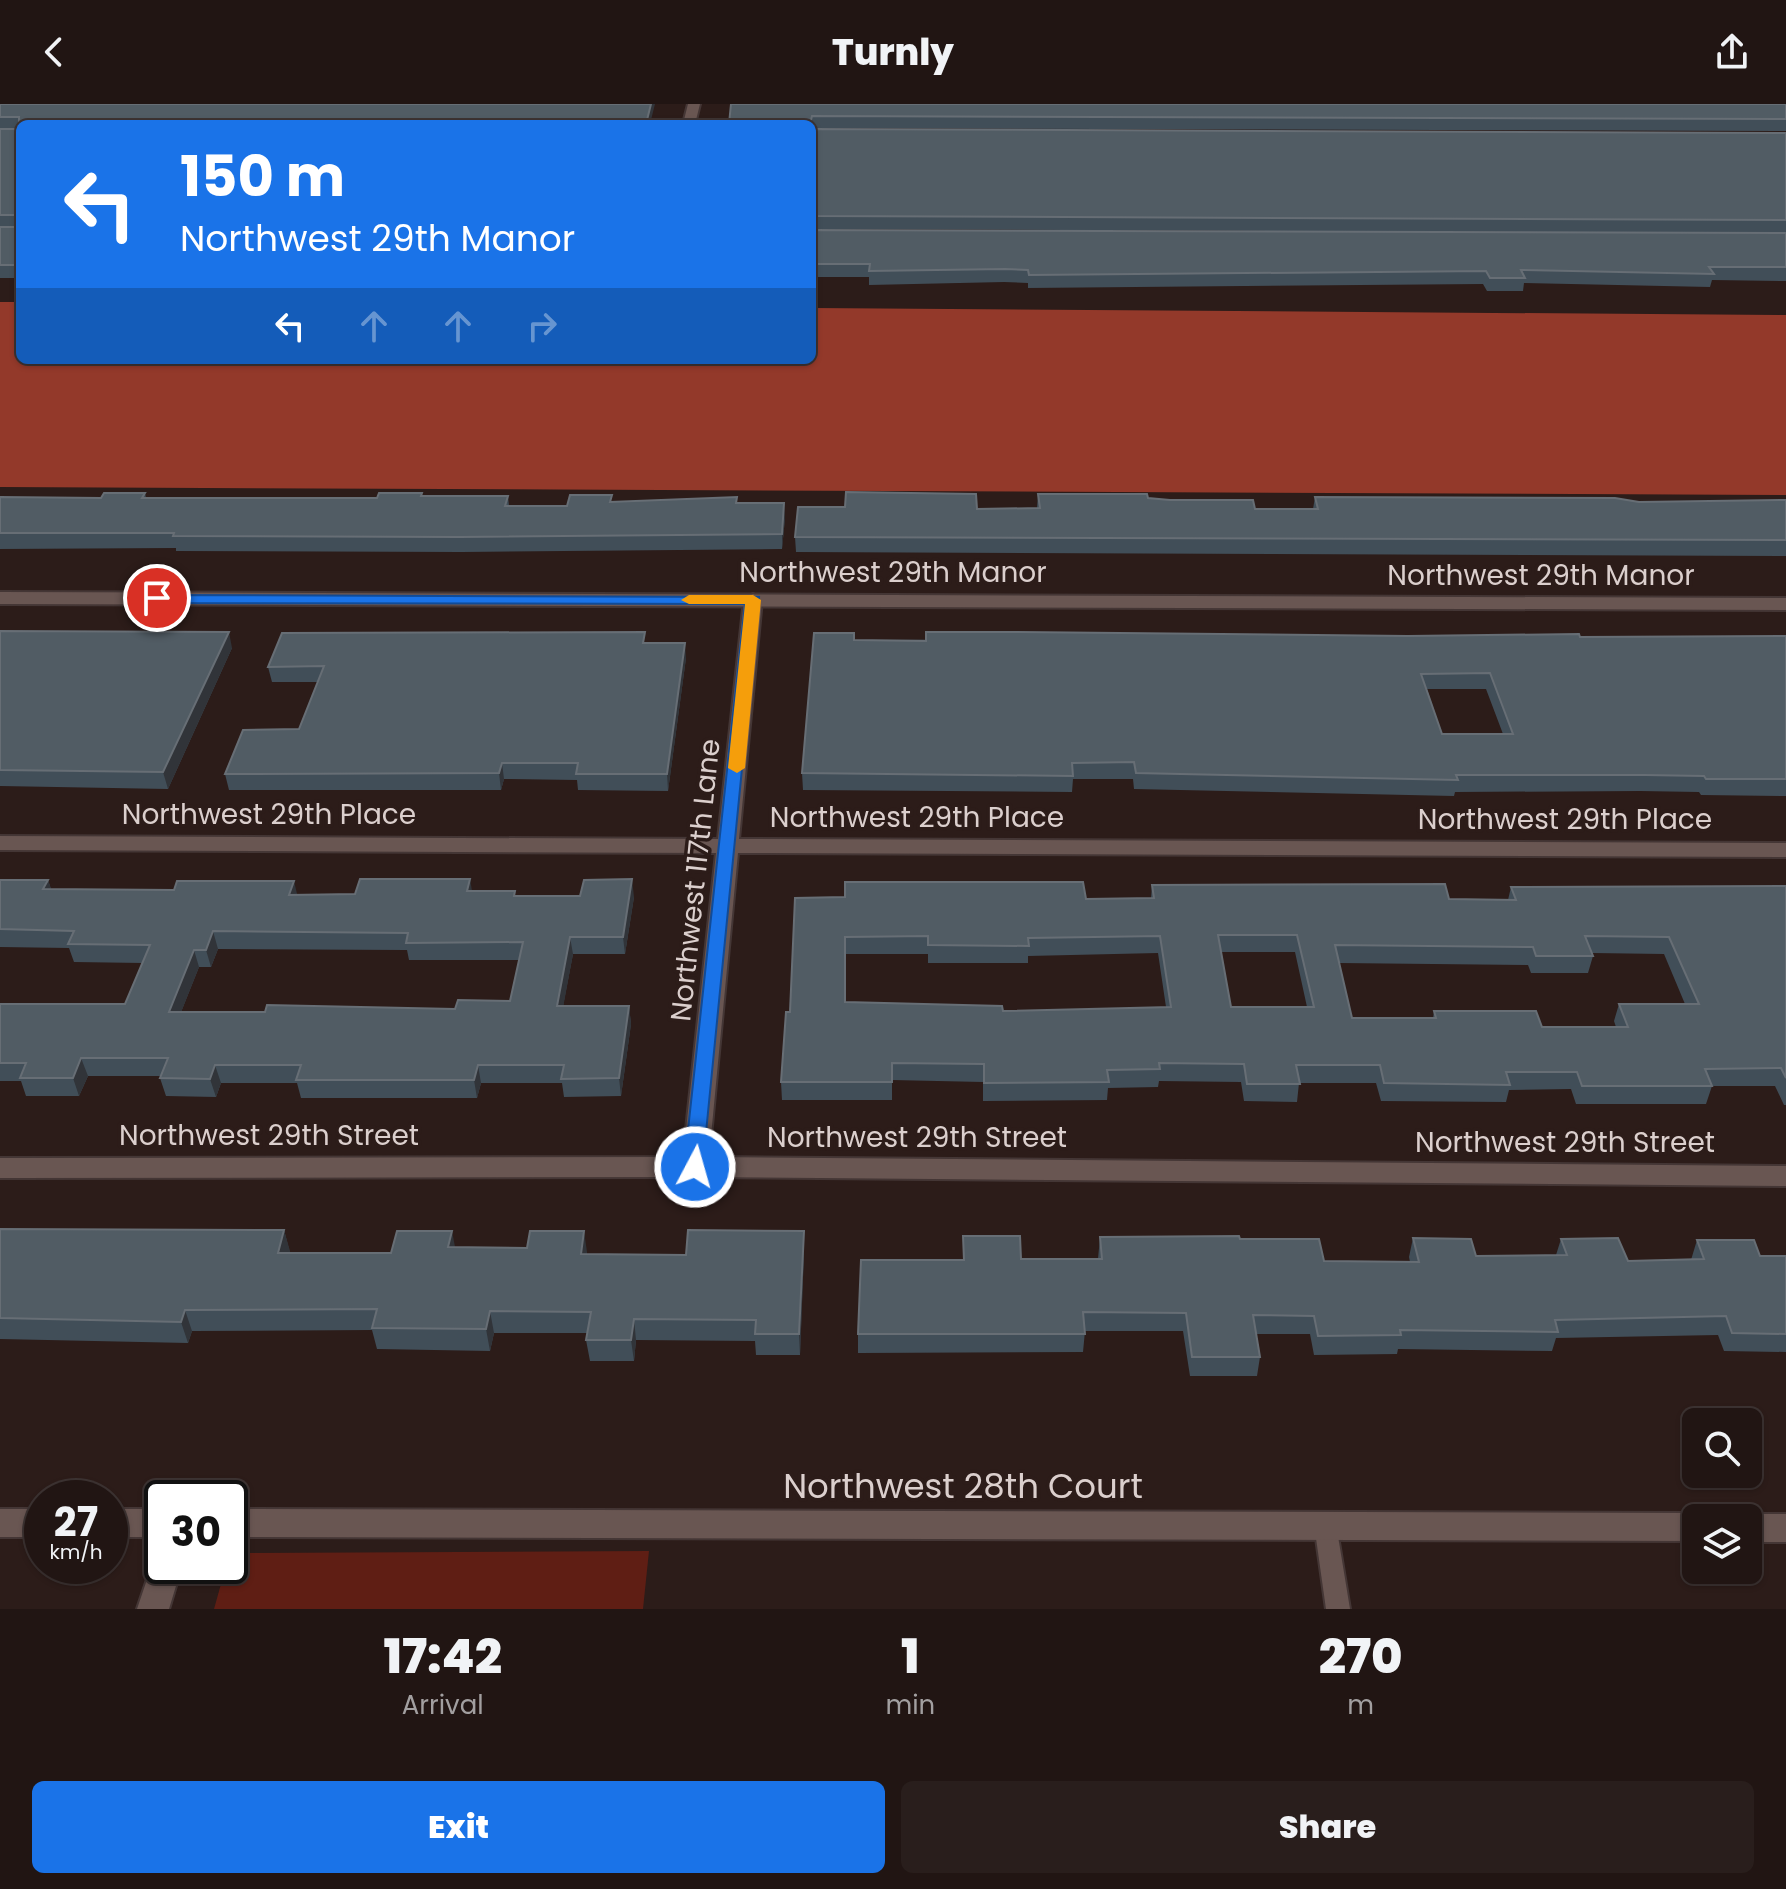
<!DOCTYPE html>
<html lang="en">
<head>
<meta charset="utf-8">
<style>
	:root { --surface:#211513; --page:#291e1c; --text:#f1f3f6; --muted:#a29fa0; --line:#3e3433; --accent:#1a73e8 }
	body { margin:0; font-family:Poppins,sans-serif; background:var(--page); color:var(--text); height:100vh; display:flex; flex-direction:column; font-size:30px; white-space:nowrap }
	* { box-sizing:border-box; margin:0 }
	p { font-size:26px; color:var(--muted) }
	.icon { flex:none; width:44px; height:44px; fill:none; stroke:currentColor; stroke-width:2; stroke-linecap:round; stroke-linejoin:round }
	.map { position:relative; height:1505px; overflow:hidden }
	.sheet { display:flex; flex-direction:column; background:var(--surface); flex:1 }
	.sheet>* { flex:none }
	.guide { position:absolute; left:16px; top:16px; width:800px; height:244px; border-radius:12px; box-shadow:0 2px 6px #0004,0 0 0 2px var(--line); background:#1a73e8; color:#fff; overflow:hidden }
	.buttons { position:absolute; left:1682px; top:1304px; display:grid; gap:16px }
	.buttons a { display:grid; place-items:center; width:80px; height:80px; border-radius:12px; background:var(--surface); box-shadow:0 2px 6px #0004,0 0 0 2px var(--line); font-size:40px }
	.speed { position:absolute; left:24px; top:1376px; display:flex; gap:16px; font-size:40px; font-weight:700; text-align:center }
	.speed>* { display:grid; place-content:center; width:104px; height:104px; border-radius:50%; background:var(--surface); box-shadow:0 2px 6px #0004,0 0 0 2px var(--line); line-height:1 }
	.speed small { font-size:20px; font-weight:400 }
	.speed .limit { border:4px solid #111; border-radius:12px; background:#fff; color:#111 }
	.pin { position:absolute; display:grid; place-items:center; width:68px; height:68px; color:#fff; margin:-34px; border:4px solid #fff; border-radius:50%; box-shadow:0 2px 8px #0007 }
	.me { position:absolute; width:88px; margin:-44px; rotate:6deg; stroke-linejoin:round; filter:drop-shadow(0 0 6px #0008) }
	.turn { display:flex; align-items:center; gap:28px; height:168px; padding:0 32px; font-size:36px }
	.turn .icon { width:104px; height:104px; stroke-width:2.5 }
	.turn b { display:block; font-size:56px; line-height:68px }
	.lanes { display:flex; align-items:center; height:76px; padding:0 32px; background:#0003; justify-content:center; gap:40px; direction:ltr }
	.lanes .off { opacity:.35 }
	.eta { display:flex; justify-content:space-evenly; align-items:center; height:136px; text-align:center }
	.eta b { font-size:48px; font-weight:800; line-height:56px }
	.action { display:flex; gap:16px; margin-top:auto; padding:16px 32px }
	.action a { flex:1; height:92px; border-radius:12px; background:var(--accent); color:#fff; font-size:32px; font-weight:800; line-height:92px; text-align:center }
	.action a+a { background:var(--page); color:var(--text) }
	header { display:flex; justify-content:space-between; align-items:center; height:104px; padding:0 32px; background:var(--surface); font-size:36px; font-weight:800 }
	.map>svg:first-child { display:block }
</style>
</head>
<body>
<header><svg class="icon" aria-label="back" viewBox="0 0 24 24"><path d="M15 5l-7 7 7 7"/></svg>Turnly<svg class="icon" aria-label="share" viewBox="0 0 24 24"><path d="M12 15V3M7 8l5-5 5 5M5 13v7h14v-7"/></svg></header>
<div class="map">
<svg width="1786" height="1505" viewBox="0 0 1786 1505">
	<rect width="100%" height="100%" fill="#2c1c19"/>
	<path fill="#5f1e14" d="M649,1447L643,1505H214L226,1462H230V1449Z"/>
	<path fill="#93392a" d="M0,198H20V256H812V204L1786,211V391L0,383Z"/>
	<g fill="none" stroke-linecap="round" stroke-linejoin="round">
		<defs>
			<path id="service" d="M1325,1410L1333,1413L1336,1420L1350,1505H1326L1314,1420L1317,1413Z"/>
			<path id="minor" d="M688,0H700L695,20H683Z
				M753,490L762,496L739,735L1786,739V753L738,749L709,1053L1786,1062V1082L695,1073L0,1074V1054L683,1053L716,749L0,746V732L718,735L744,496Z
				M0,1405H42V1433H0Z
				M110,1405H162V1433H110Z
				M230,1405L1696,1409L1707,1414H1696V1437L230,1433Z
				M1748,1410H1786V1438H1748V1414H1738Z
				M162,1449V1462H182L169,1505H137L155,1452Z"/>
			<path id="tertiary" d="M0,488L1786,494V506L0,500Z"/>
		</defs>
		<use href="#service" stroke="#443635" stroke-width="4"/>
		<use href="#minor" stroke="#443635" stroke-width="4"/>
		<use href="#tertiary" stroke="#443635" stroke-width="4"/>
		<use href="#service" fill="#695652" fill-rule="evenodd"/>
		<use href="#minor" fill="#695652" fill-rule="evenodd"/>
		<use href="#tertiary" fill="#695652" fill-rule="evenodd"/>
	</g>
	<path fill="#414e58" fill-rule="evenodd" d="M0,0H655L20,20V174H0Z
		M731,0H1786V27L812,24V20H729Z
		M812,25L1786,29V129L812,125Z
		M812,126L1786,129V177L1712,176L1710,183L1524,179L1523,187H1487L1483,180L1028,184V179L1004,178L869,181V173H812Z
		M145,389L146,394H377L422,389V392H508L509,402H567L612,398L737,393V399L785,414L782,445L462,448L176,447V444L0,445V393L101,394Z
		M1038,390L1148,394L1255,405H1313L1315,393L1639,398L1786,396V452L796,448L795,433L977,405L1037,404Z
		M0,527L232,544L168,685L0,682Z
		M1786,532V692L1701,691L1699,688L1640,687L1455,688L1454,692L1134,685L1133,675H1073L1072,688L803,686L802,669L854,536ZM1427,585H1486L1503,630H1442Z
		M646,539L686,554L668,687L578,686L577,676L504,675L501,686H229L225,670L299,625L318,578H272L268,563Z
		M0,776H48L51,785L297,791L515,787V792L634,793L625,850H573L563,902H629L631,920L621,992L564,993L562,979H481L477,994H301L297,979H221L216,993L166,992L160,974L161,972H88L79,992H26L21,977H0V900H125L143,859L74,858L69,844L0,843ZM218,845L407,846L409,856H519L510,897L455,905L181,908L199,863H211Z
		M1152,781L1449,795L1508,796L1511,783L1786,782V1001H1784L1775,982H1712L1706,1000H1576L1571,985L1509,986L1506,998L1381,997L1376,979H1299L1297,998L1244,997L1241,978L1159,977L1158,983L1108,984L1107,996L983,997V978L892,976V996H782L781,978L790,908L845,793L1086,795L1151,794ZM1221,848H1295L1307,903H1231ZM1158,849L1166,903L1003,907L845,898V850H928V859H1028V852ZM1592,849L1664,850L1685,900H1619L1614,917L1616,923H1542L1434,907L1433,914H1352L1339,859L1528,861L1531,869H1588L1593,852Z
		M0,1125L284,1126L290,1149H391L455,1143L587,1148V1151H686L804,1127V1148L800,1251H756L755,1237L636,1236L634,1257H590L586,1236L587,1229H494L490,1247L377,1245L372,1226L192,1227L188,1239L0,1235Z
		M963,1132L1021,1155H1098L1100,1133L1240,1135L1324,1157L1410,1158L1409,1153L1413,1134L1476,1152L1556,1151L1561,1135L1628,1157L1691,1156L1697,1136L1760,1152H1786V1248L1724,1247L1718,1231L1556,1234L1552,1247L1398,1245L1397,1250L1314,1251L1310,1230H1256L1260,1253L1257,1272H1190L1183,1227H1085L1083,1248L858,1249V1230L963,1156Z"/>
	<path fill="#313439" d="M651,0H655L650,20H646Z
		M784,399L785,414L782,445V430Z
		M229,528L232,544L168,685L163,668Z
		M685,539L686,554L668,687L667,670Z
		M502,659L504,675L501,686L499,669Z
		M470,775L473,793L467,787Z
		M632,775L634,793L625,850L623,833Z
		M48,776L54,794L43,785Z
		M294,777L298,794L289,791Z
		M213,827L218,845L211,863L206,846Z
		M570,833L573,850L560,920L557,902Z
		M194,846L199,863L174,926L169,908Z
		M629,902L631,920L621,992L619,974Z
		M81,954L88,972L79,992L73,974Z
		M215,961L221,979L216,993L210,975Z
		M478,961L481,979L477,994L474,976Z
		M284,1126L290,1147L284,1170L278,1149Z
		M452,1127L456,1148L448,1143Z
		M584,1127L587,1148L584,1172L581,1150Z
		M804,1127V1148L800,1251L799,1230Z
		M185,1206L192,1227L188,1239L181,1218Z
		M490,1207L494,1229L490,1247L486,1225Z
		M634,1215L636,1236L634,1257L631,1236Z"/>
	<path fill="#515c64" stroke="#676e75" stroke-width="2" fill-rule="evenodd" d="M0,0H651L646,20H20V161H0V123H19V111H0V25H19V13H0Z
		M731,0H1786V15L812,12L810,20H729Z
		M812,25L1786,29V116L812,112Z
		M812,126L1786,129V163H1709L1714,170L1521,166L1525,174H1490L1486,167L1029,171L1028,166L1005,165L869,167L870,160H812Z
		M846,388L976,390L977,405L1040,404L1038,390H1147L1148,394L1170,396H1253L1255,405H1318L1315,393L1615,394L1639,398L1786,396V436L795,433L798,403H845Z
		M104,389H145L142,394H377L379,389H422L421,392H508L505,402H567L570,391H612L610,398L737,393L736,399H784L782,430L460,433L173,432L174,429H0V393L101,394Z
		M0,527L229,528L163,668L0,666Z
		M645,528L643,539H685L667,670H576L578,659H502L499,669L225,670L243,626L299,625L324,562L268,563L282,529Z
		M926,528H1019L1408,532L1579,530L1580,533L1786,532V675H1706L1704,672L1645,671H1456L1458,676L1136,669L1134,658L1072,659L1073,672L802,669L814,529H854V536L926,537ZM1490,569L1513,630H1442L1421,570Z
		M360,775H470L467,787H515L514,792H580L584,776L632,775L623,833H570L557,902H629L619,974L561,975L564,961H478L474,976H296L301,961H215L210,975L160,974L168,954H81L73,974H20L26,959H0V900H125L150,841L68,840L74,827L0,825V776H48L43,785L174,786L177,777H294L289,791L355,790ZM213,827L408,829L406,839L523,838L510,897L458,896L455,905L267,901L265,908H169L194,846H206Z
		M845,778H1083L1086,795L1154,794L1152,781L1445,780L1449,795L1516,796L1511,783L1786,782V974L1781,964L1705,965L1712,982H1582L1577,968H1506L1510,981L1384,979L1380,961H1296L1300,980H1247L1244,960L1159,959L1160,965L1107,966L1109,978L984,979V960L892,959V978H781L786,908H790L795,794L845,793ZM1218,831H1297L1314,903H1231ZM928,832V841L1029,842L1028,834L1160,832L1171,903L1003,907L1002,902L845,898V833ZM1585,832L1669,833L1699,900H1619L1628,923H1542L1536,907H1434L1436,914H1352L1335,841L1533,843L1536,852H1593Z
		M0,1125L284,1126L278,1149H391L397,1127H452L448,1143L527,1144L530,1127H584L581,1150L686,1151L688,1126L804,1127L799,1230H755L756,1216L634,1215L631,1236H586L591,1208L490,1207L486,1225L372,1224L377,1205L185,1206L181,1218L0,1214Z
		M963,1132H1020L1021,1155H1102L1100,1133L1239,1132L1240,1135H1319L1324,1157L1419,1158L1413,1134L1471,1135L1476,1152L1567,1151L1561,1135L1618,1134L1628,1157L1704,1155L1697,1136H1754L1760,1152H1786V1230L1732,1229L1726,1212L1555,1216L1558,1228L1400,1226L1401,1231L1318,1232L1314,1212L1253,1211L1260,1253H1192L1186,1209L1083,1208L1085,1230H858L861,1156H964Z"/>
	<path fill="#1a73e8" stroke="#114b97" stroke-width="2" d="M152,491L759,493L702,1069L695,1071L684,1063L745,500L157,499L149,494Z"/>
	<path fill="#f59e0b" d="M753,491L761,496L745,664L737,669L728,664L745,500H689L681,496L689,491Z"/>
	<g text-anchor="middle" stroke-width="7" stroke-linejoin="round" paint-order="stroke">
		<g font-size="28" fill="#dbcfcd" stroke="#2c1c19">
			<text x="893" y="478">Northwest 29th Manor</text>
			<text x="1541" y="481">Northwest 29th Manor</text>
			<text x="269" y="720">Northwest 29th Place</text>
			<text x="917" y="723">Northwest 29th Place</text>
			<text x="1565" y="725">Northwest 29th Place</text>
			<text transform="translate(695 776) rotate(-84)" y="10">Northwest 117th Lane</text>
			<text x="269" y="1041">Northwest 29th Street</text>
			<text x="917" y="1043">Northwest 29th Street</text>
			<text x="1565" y="1048">Northwest 29th Street</text>
		</g>
		<g font-size="34" fill="#dbcfcd" stroke="#2c1c19">
			<text x="963" y="1394">Northwest 28th Court</text>
		</g>
	</g>
</svg>
<div class="buttons">
<a><svg class="icon" aria-label="search" viewBox="0 0 24 24"><circle cx="10" cy="10" r="6"/><path d="M15 15l6 6"/></svg></a>
<a><svg class="icon" aria-label="layers" viewBox="0 0 24 24"><path d="M12 4l9 5-9 5-9-5zM3 14l9 5 9-5"/></svg></a>
</div>
<div class="speed"><div>27<small>km/h</small></div><div class="limit">30</div></div>
<div class="pin" style="left:157px;top:494px;background:#d93025"><svg class="icon" aria-label="arrive" viewBox="0 0 24 24"><path d="M6 21V4h12l-3 4 3 4H6"/></svg></div>
<svg class="me" style="left:695px;top:1063px" viewBox="-20 -20 40 40"><circle r="17" fill="#1a73e8" stroke="#fff" stroke-width="3"/><path d="M0-11L8 9 0 5-8 9z" fill="#fff"/></svg>
<div class="guide">
<div class="turn"><svg class="icon" aria-label="left" viewBox="0 0 24 24"><path d="M17 20v-9H6M10 6l-5 5 5 5"/></svg><div><b>150 m</b>Northwest 29th Manor</div></div>
<div class="lanes"><svg class="icon" aria-label="left" viewBox="0 0 24 24"><path d="M17 20v-9H6M10 6l-5 5 5 5"/></svg><svg class="icon off" aria-label="ahead" viewBox="0 0 24 24"><path d="M12 20V5M6 11l6-6 6 6"/></svg><svg class="icon off" aria-label="ahead" viewBox="0 0 24 24"><path d="M12 20V5M6 11l6-6 6 6"/></svg><svg class="icon off" aria-label="right" viewBox="0 0 24 24"><path d="M7 20v-9h11M14 6l5 5-5 5"/></svg></div>
</div>
</div>
<section class="sheet">
<div class="eta">
<div><b>17:42</b><p>Arrival</p></div>
<div><b>1</b><p>min</p></div>
<div><b>270</b><p>m</p></div>
</div>
<div class="action"><a>Exit</a><a>Share</a></div>
</section>
</body>
</html>
